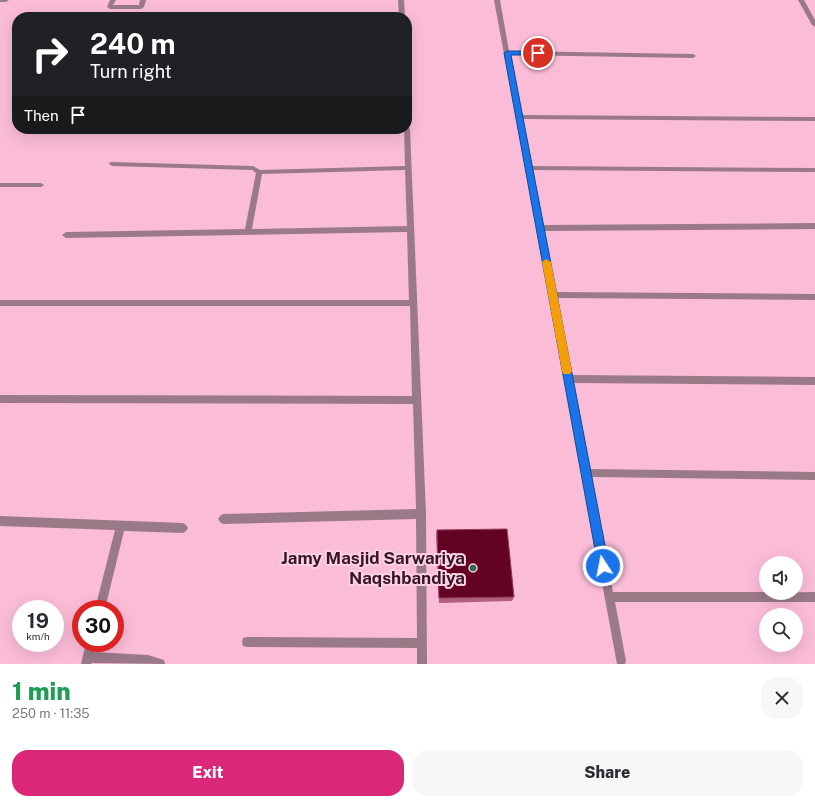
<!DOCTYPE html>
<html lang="en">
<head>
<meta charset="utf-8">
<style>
	:root { --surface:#fff; --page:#f7f7f7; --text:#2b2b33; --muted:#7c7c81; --accent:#db2777 }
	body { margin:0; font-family:"Public Sans",sans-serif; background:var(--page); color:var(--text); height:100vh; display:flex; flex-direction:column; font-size:15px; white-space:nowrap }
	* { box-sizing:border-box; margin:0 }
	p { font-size:13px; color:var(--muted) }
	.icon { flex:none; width:22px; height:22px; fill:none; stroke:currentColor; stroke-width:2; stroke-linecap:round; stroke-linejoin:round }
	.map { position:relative; height:664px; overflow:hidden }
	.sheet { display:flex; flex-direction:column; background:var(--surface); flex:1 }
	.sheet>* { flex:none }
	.hud { position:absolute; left:12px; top:12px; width:400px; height:122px; border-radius:16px; box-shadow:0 4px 16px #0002; background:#202124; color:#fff; overflow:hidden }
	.controls { position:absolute; left:759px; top:556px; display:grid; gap:8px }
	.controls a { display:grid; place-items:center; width:44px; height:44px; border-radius:50%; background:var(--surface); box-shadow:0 4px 16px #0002; font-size:20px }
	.speed { position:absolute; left:12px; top:600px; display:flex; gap:8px; font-size:20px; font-weight:700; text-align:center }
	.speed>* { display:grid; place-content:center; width:52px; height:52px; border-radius:50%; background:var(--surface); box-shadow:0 4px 16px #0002; line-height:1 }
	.speed small { font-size:10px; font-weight:400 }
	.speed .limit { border:6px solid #d22; background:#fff; color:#111 }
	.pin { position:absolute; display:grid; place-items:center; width:34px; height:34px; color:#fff; margin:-17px; border:2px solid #fff; border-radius:50%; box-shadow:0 1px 4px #0007 }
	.me { position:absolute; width:44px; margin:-22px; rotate:349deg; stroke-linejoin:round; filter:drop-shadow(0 0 3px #0008) }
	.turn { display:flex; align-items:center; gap:14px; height:84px; padding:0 12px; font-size:18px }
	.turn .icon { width:52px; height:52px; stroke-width:2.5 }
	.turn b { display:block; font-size:28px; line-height:34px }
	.then { display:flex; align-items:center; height:38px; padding:0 12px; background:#0003; gap:8px; font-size:15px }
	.round { display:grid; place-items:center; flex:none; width:42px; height:42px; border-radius:16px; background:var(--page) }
	.headline { display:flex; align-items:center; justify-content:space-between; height:68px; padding:0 12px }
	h1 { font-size:24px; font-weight:800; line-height:30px; color:#1e9e55 }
	.cta { display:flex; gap:8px; margin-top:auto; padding:8px 12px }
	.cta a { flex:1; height:46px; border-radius:16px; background:var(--accent); color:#fff; font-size:16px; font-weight:800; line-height:46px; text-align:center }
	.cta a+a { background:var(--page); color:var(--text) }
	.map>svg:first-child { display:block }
</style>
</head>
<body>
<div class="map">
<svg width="815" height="664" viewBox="0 0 815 664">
	<rect width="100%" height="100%" fill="#fbbcd8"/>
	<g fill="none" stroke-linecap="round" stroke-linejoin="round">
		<path fill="#9b7a88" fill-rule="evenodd" d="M110,0H116L113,5H139L140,0H146L144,7L141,9H110L107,7Z"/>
		<path fill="#9b7a88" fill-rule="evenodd" d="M0,0H9L6,2H0Z
			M398,0H404L405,17H399Z
			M494,0H500L509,51L693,54L696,56L693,58L510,55L522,115L815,117V121L522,119L531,166L815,168V172L532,170L543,225L815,223V229L544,231L556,292L815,294V300L557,298L572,375L815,377V385L573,383L590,469L815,472V480L591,477L613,592H766V593L815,592V602H615L626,661L625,664H617Z
			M798,0H804L815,20V27L812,25Z
			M407,127L410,129L426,514L427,664H417V648L247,647L243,646L242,642L243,638L247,637L417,638L416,519L223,524L220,522L218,519L220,516L223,514L416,509L413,404L0,403V395L412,396L410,306H0V300H409L407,232L66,238L62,235L66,232L245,229L256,173L252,170L112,166L109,164L110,162L253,166L260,170L405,166L404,129H407ZM405,170L407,226L252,229L262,174Z
			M0,183H41L44,185L41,187H0Z
			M0,516L183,523L186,525L188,528L186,531L183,533L124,531L105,609H95L115,530L0,526Z
			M86,643H96L94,652L148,655L164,660L165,664L92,663L91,664H81Z"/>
	</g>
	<path fill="#af5f7d" d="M437,530L514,597L512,601L439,603L436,535Z"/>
	<path fill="#630222" stroke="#913a59" d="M507,529L514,597L439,598L437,530Z"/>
	<path fill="#1a73e8" stroke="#114b97" d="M538,51L541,53L540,55H511L609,566L607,570L603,572L599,570L598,566L504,53L507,51Z"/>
	<path fill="#f59e0b" d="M546,259L551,262L572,371L570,374H563L562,371L542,262Z"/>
	<circle fill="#2a6957" stroke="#ffcfe3" stroke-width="1.5" cx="473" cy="568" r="4"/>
	<g text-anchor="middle" stroke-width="4" stroke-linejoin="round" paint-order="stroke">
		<g font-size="17" font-weight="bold" fill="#341725" stroke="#ffcfe3" text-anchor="end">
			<text x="465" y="564">Jamy Masjid Sarwariya<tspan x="465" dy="20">Naqshbandiya</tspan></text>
		</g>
	</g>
</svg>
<div class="controls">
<a><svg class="icon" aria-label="sound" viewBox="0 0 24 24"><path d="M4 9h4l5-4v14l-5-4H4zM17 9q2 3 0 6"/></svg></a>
<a><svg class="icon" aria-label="search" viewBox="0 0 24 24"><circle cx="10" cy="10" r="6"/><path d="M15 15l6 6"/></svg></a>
</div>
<div class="speed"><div>19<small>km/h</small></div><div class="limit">30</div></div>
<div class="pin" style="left:538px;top:53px;background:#d93025"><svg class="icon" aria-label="arrive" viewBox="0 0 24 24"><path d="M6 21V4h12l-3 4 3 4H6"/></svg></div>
<svg class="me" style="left:603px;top:566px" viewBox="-20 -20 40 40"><circle r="17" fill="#1a73e8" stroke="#fff" stroke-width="3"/><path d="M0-11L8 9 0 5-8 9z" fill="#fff"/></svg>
<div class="hud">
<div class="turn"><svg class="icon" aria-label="right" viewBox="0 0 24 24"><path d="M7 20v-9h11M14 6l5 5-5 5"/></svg><div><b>240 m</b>Turn right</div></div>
<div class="then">Then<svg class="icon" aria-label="arrive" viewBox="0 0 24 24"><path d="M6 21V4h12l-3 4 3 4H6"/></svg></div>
</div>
</div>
<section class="sheet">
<div class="headline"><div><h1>1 min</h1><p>250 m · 11:35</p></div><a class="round"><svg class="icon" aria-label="close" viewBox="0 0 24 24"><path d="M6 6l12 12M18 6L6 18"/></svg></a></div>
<div class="cta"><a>Exit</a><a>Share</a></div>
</section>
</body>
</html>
